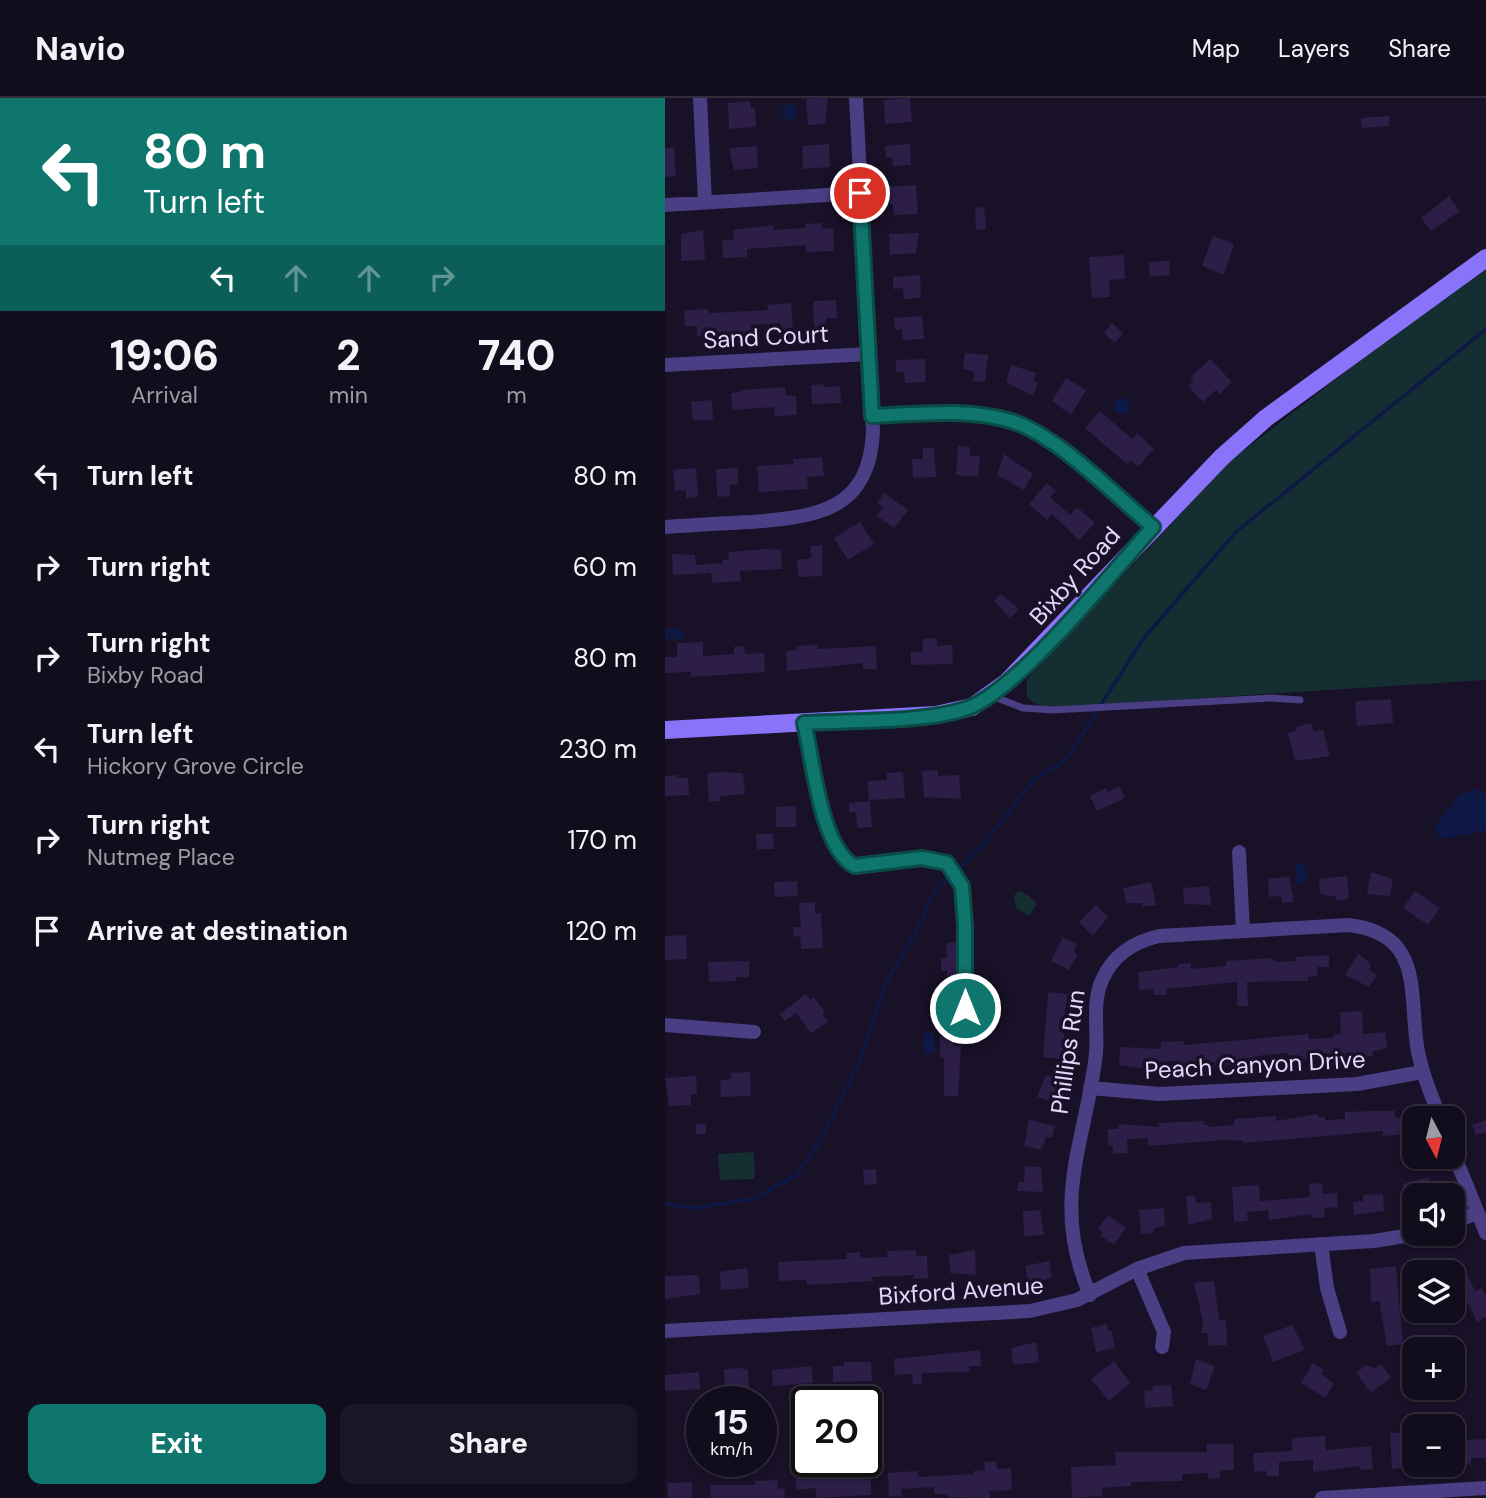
<!DOCTYPE html>
<html lang="en">
<head>
<meta charset="utf-8">
<style>
	:root { --surface:#120d1d; --page:#1b1626; --text:#f1f3f6; --muted:#9c9ca4; --line:#312d3b; --accent:#0f766e }
	body { margin:0; font-family:"DM Sans",sans-serif; background:var(--page); color:var(--text); height:100vh; display:flex; flex-direction:column; font-size:26px; white-space:nowrap }
	* { box-sizing:border-box; margin:0 }
	p { font-size:23px; color:var(--muted) }
	.icon { flex:none; width:38px; height:38px; fill:none; stroke:currentColor; stroke-width:2; stroke-linecap:round; stroke-linejoin:round }
	.map { position:relative; flex:1; overflow:hidden }
	.details { display:flex; flex-direction:column; background:var(--surface); width:665px }
	.details>* { flex:none }
	.top-card { background:#0f766e; color:#fff; overflow:hidden }
	.needle { width:46px; rotate:173deg }
	.tools { position:absolute; left:737px; top:1008px; display:grid; gap:14px }
	.tools a { display:grid; place-items:center; width:63px; height:63px; border-radius:14px; background:var(--surface); box-shadow:0 2px 5px #0004,0 0 0 2px var(--line); font-size:35px }
	.speed { position:absolute; left:21px; top:1288px; display:flex; gap:14px; font-size:35px; font-weight:700; text-align:center }
	.speed>* { display:grid; place-content:center; width:91px; height:91px; border-radius:50%; background:var(--surface); box-shadow:0 2px 5px #0004,0 0 0 2px var(--line); line-height:1 }
	.speed small { font-size:18px; font-weight:400 }
	.speed .limit { border:4px solid #111; border-radius:10px; background:#fff; color:#111 }
	.pin { position:absolute; display:grid; place-items:center; width:60px; height:60px; color:#fff; margin:-30px; border:4px solid #fff; border-radius:50%; box-shadow:0 2px 7px #0007 }
	.me { position:absolute; width:77px; margin:-38px; rotate:0deg; stroke-linejoin:round; filter:drop-shadow(0 0 5px #0008) }
	.turn { display:flex; align-items:center; gap:24px; height:147px; padding:0 28px; font-size:32px }
	.turn .icon { width:91px; height:91px; stroke-width:2.5 }
	.turn b { display:block; font-size:49px; line-height:60px }
	.lanes { display:flex; align-items:center; height:66px; padding:0 28px; background:#0003; justify-content:center; gap:35px; direction:ltr }
	.lanes .off { opacity:.35 }
	.eta { display:flex; justify-content:space-evenly; align-items:center; height:119px; text-align:center }
	.eta b { font-size:42px; font-weight:800; line-height:49px }
	.action { display:flex; gap:14px; margin-top:auto; padding:14px 28px }
	.action a { flex:1; height:80px; border-radius:14px; background:var(--accent); color:#fff; font-size:28px; font-weight:800; line-height:80px; text-align:center }
	.action a+a { background:var(--page); color:var(--text) }
	ul { padding:0; list-style:none }
	li { display:flex; align-items:center; gap:21px; height:91px; padding:0 28px }
	li div { flex:1 }
	li b { display:block; font-size:26px }
	li em { font-style:normal }
	header { display:flex; align-items:center; gap:42px; box-sizing:border-box; height:98px; padding:0 35px; background:var(--surface); border-bottom:2px solid var(--line) }
	header strong { font-size:33px }
	nav { display:flex; gap:38px; margin-inline-start:auto; font-size:24px }
	main { display:flex; flex:1; min-height:0 }
	.map>svg:first-child { display:block }
</style>
</head>
<body>
<header>
<strong>Navio</strong>
<nav><a>Map</a><a>Layers</a><a>Share</a></nav>
</header>
<main>
<section class="details">
<div class="top-card">
<div class="turn"><svg class="icon" aria-label="left" viewBox="0 0 24 24"><path d="M17 20v-9H6M10 6l-5 5 5 5"/></svg><div><b>80 m</b>Turn left</div></div>
<div class="lanes"><svg class="icon" aria-label="left" viewBox="0 0 24 24"><path d="M17 20v-9H6M10 6l-5 5 5 5"/></svg><svg class="icon off" aria-label="ahead" viewBox="0 0 24 24"><path d="M12 20V5M6 11l6-6 6 6"/></svg><svg class="icon off" aria-label="ahead" viewBox="0 0 24 24"><path d="M12 20V5M6 11l6-6 6 6"/></svg><svg class="icon off" aria-label="right" viewBox="0 0 24 24"><path d="M7 20v-9h11M14 6l5 5-5 5"/></svg></div>
</div>
<div class="eta">
<div><b>19:06</b><p>Arrival</p></div>
<div><b>2</b><p>min</p></div>
<div><b>740</b><p>m</p></div>
</div>
<ul>
<li><svg class="icon" aria-label="left" viewBox="0 0 24 24"><path d="M17 20v-9H6M10 6l-5 5 5 5"/></svg><div><b>Turn left</b></div><em>80 m</em></li>
<li><svg class="icon" aria-label="right" viewBox="0 0 24 24"><path d="M7 20v-9h11M14 6l5 5-5 5"/></svg><div><b>Turn right</b></div><em>60 m</em></li>
<li><svg class="icon" aria-label="right" viewBox="0 0 24 24"><path d="M7 20v-9h11M14 6l5 5-5 5"/></svg><div><b>Turn right</b><p>Bixby Road</p></div><em>80 m</em></li>
<li><svg class="icon" aria-label="left" viewBox="0 0 24 24"><path d="M17 20v-9H6M10 6l-5 5 5 5"/></svg><div><b>Turn left</b><p>Hickory Grove Circle</p></div><em>230 m</em></li>
<li><svg class="icon" aria-label="right" viewBox="0 0 24 24"><path d="M7 20v-9h11M14 6l5 5-5 5"/></svg><div><b>Turn right</b><p>Nutmeg Place</p></div><em>170 m</em></li>
<li><svg class="icon" aria-label="arrive" viewBox="0 0 24 24"><path d="M6 21V4h12l-3 4 3 4H6"/></svg><div><b>Arrive at destination</b></div><em>120 m</em></li>
</ul>
<div class="action"><a>Exit</a><a>Share</a></div>
</section>
<div class="map">
<svg width="821" height="1400" viewBox="0 0 821 1400">
	<rect width="100%" height="100%" fill="#181127"/>
	<path fill="#142e31" d="M821,172V582L378,610L362,600V581L564,364L698,260Z
		M353,793L363,797L372,806L364,818L351,810L349,798Z
		M89,1054L90,1081L55,1082L53,1056Z"/>
	<path fill="#0d1944" d="M116 14a8 8 0 1 1 16 0a8 8 0 1 1-16 0Z
		M449 308a8 8 0 1 1 16 0a8 8 0 1 1-16 0Z
		M0,531H18L19,541H0Z
		M812,691L821,697V733L775,741L769,730C770,727 792,699 796,695Z
		M640,765L641,786H632L631,766Z
		M258,935H269L270,956H258Z"/>
	<g fill="none" stroke-linecap="round" stroke-linejoin="round">
		<path stroke="#0d1944" stroke-width="3.5" d="M0,1106L27,1110L88,1101L132,1077L155,1044L192,969L223,882L251,834L269,794L322,742L370,680L400,663L478,541L571,434L821,231"/>
	</g>
	<path fill="#2c1e47" d="M163,0L160,26L143,27L141,1Z
		M245,0L247,24L220,26L219,2Z
		M85,3L86,11L90,10L91,29L64,31L63,5Z
		M724,18V28L697,30L696,20Z
		M164,46L165,69L138,71L137,48Z
		M245,46L246,67L228,68L227,59L221,60L220,48Z
		M92,48L93,70L69,72L64,50Z
		M9,49L11,78L0,79V50Z
		M251,87L253,116L229,117L228,106H223L222,89Z
		M784,98L795,113L766,133L756,120Z
		M319,109L321,131L311,132L310,110Z
		M156,125L157,131L168,130L169,153L141,154V147L82,151V159L58,160L57,142H69L68,132L108,127L109,132L140,130V126Z
		M38,132L40,162L16,163V136Z
		M254,135L251,155L225,157L224,136Z
		M548,138L569,146L559,177L537,168Z
		M459,157L460,181L444,182L445,199L427,200L424,159Z
		M504,163L505,177L485,179L484,164Z
		M255,177L256,200L239,201L238,190L228,191V179Z
		M171,202L172,220H161V231H149L148,203Z
		M126,205L128,233H116V225L86,227V233L80,236L32,238V228H20L19,212L43,211L44,215L103,212L102,207Z
		M257,218L259,241L238,242L237,231L230,232L229,220Z
		M447,225L458,235L450,245L439,235Z
		M300,255L323,257L320,284L308,283L309,274L298,271Z
		M260,261L261,284L240,285L239,274H231V262Z
		M545,261L567,284L555,296L551,292L538,304L523,288L529,283L525,280Z
		M346,267L371,275L368,283L373,285L368,298L341,284Z
		M401,280L421,292L406,317L387,303Z
		M158,286L159,289L175,288L176,305L147,306L146,287Z
		M120,289L121,297L131,298L132,317L110,318L109,309L67,312L66,295L76,294V292Z
		M47,302L48,322H28L26,304Z
		M435,313L467,341L472,335L489,351L473,369L465,362L462,366L420,330Z
		M293,348L305,349V358H315L313,379L291,377Z
		M258,350H269L271,379L248,380L247,361H258Z
		M339,356L368,376L359,392L332,377Z
		M157,359L159,378L142,379L143,391L94,394L92,368L128,366V361Z
		M31,370L33,399L21,400V392L10,393L8,372Z
		M73,370V386L65,387V398L52,399L51,371Z
		M382,385L391,393L385,399L405,417L412,409L430,425L414,442L387,416L382,422L364,406Z
		M219,395L243,412L229,430L212,418L218,409L212,405Z
		M195,424L209,446L183,462L169,440Z
		M157,447V478L133,479L132,462L146,460L145,448Z
		M100,451L116,452L117,471L75,473L76,483L47,485L46,475L8,477L7,456L30,457L31,467L58,465V462L64,461L63,454Z
		M336,496L354,511L345,520L329,503Z
		M272,540V548L287,547L288,566L246,567V554L258,553L257,541Z
		M38,544V558L69,556V549L79,548L80,556L99,555L100,574L26,579V574L0,575V559H12V545Z
		M153,547V551L211,548L212,571H198V565L122,573L121,553L132,552L131,548Z
		M726,601L728,625L692,628L690,603Z
		M646,625L649,634L658,631L665,658L630,663L623,635L632,633L631,629Z
		M273,672V678L294,677L296,701L259,699L257,673Z
		M57,674L78,675L80,696L55,698V703L44,704L42,675Z
		M238,674L240,700L204,702L202,683L222,682V675Z
		M12,677V680H23L24,697L0,698V678Z
		M454,688L460,700L432,713L425,698L441,690L443,694Z
		M205,703L207,729L192,730L191,714H184V705Z
		M131,708V729H111V709Z
		M91,736H108L109,751H92Z
		M706,774L728,781L725,798L702,796Z
		M682,778L684,801L671,802V799L655,796L654,781Z
		M624,779L629,804L617,805L616,798L604,799L603,780Z
		M132,783L133,798L110,799L109,784Z
		M486,784L491,807L478,809L477,805H461L458,790Z
		M544,788L546,807L519,806L518,790Z
		M750,793L775,810L763,827L738,810Z
		M150,804V815H156L158,850L136,851L135,838L129,839L128,829H136L134,805Z
		M431,807L443,819L428,838L414,824Z
		M21,837L22,861L0,862V838Z
		M398,839L412,846L409,852L412,857L404,872L386,863Z
		M295,844L294,886H282V873H276V860H282L281,845Z
		M693,856L703,863L706,868L704,872L712,877L704,889L680,877Z
		M664,857V869H652L653,878L643,879V883L582,884L583,908H572V884L501,891L502,897H489V891L474,892L473,874L513,869V866L526,865V871L561,868V863L607,860L611,864L632,863L631,859Z
		M84,863V879H71V883L44,884L43,864Z
		M383,894L403,896L396,935L399,936L400,949H405L404,962L378,959Z
		M141,896L145,902L149,899L160,914L157,916L163,924L146,935L131,915L120,923L114,916Z
		M697,913L698,936L720,934L722,950L707,954L708,958L664,961V957L645,958V961L633,962L632,957L624,958L623,955L599,957L588,959L589,965L576,966L550,967V964L510,969V963L483,965V971L454,967L455,949L496,951V944L519,943V947L643,936L644,941L668,940V937L676,936L675,914Z
		M275,938H289V948H296L293,998H279V960H275Z
		M85,974L86,998L56,999L55,982L66,981V975Z
		M381,977L397,981L395,987L398,988L394,1005L372,999Z
		M31,978L32,996H26V1007L4,1008L0,980Z
		M706,1013H730V1019L744,1020L745,1036L718,1038V1033L578,1045V1043L560,1042L483,1048V1040L462,1041L463,1055L448,1056V1048H443V1031H453V1026L494,1029L493,1025L539,1023V1026L545,1029L569,1027V1021L611,1018V1023L652,1016L653,1019H660V1022L680,1021V1014Z
		M364,1022L390,1028L387,1040L381,1039L376,1052L359,1048Z
		M821,1022V1034L811,1037L807,1027Z
		M31,1026H41V1036H31Z
		M360,1068L376,1069L378,1094L352,1093L353,1084H359Z
		M211,1071L212,1086L199,1087L198,1072Z
		M764,1079L768,1097H741L738,1086Z
		M657,1085L658,1096L672,1095L673,1109L659,1110L660,1119L646,1120V1116L604,1122L603,1112L582,1114L583,1123L569,1124L567,1089L594,1087L595,1103L645,1099L644,1086Z
		M718,1096L719,1113L689,1117L688,1104L698,1103V1097Z
		M530,1097L531,1105L546,1104L547,1121L523,1127L521,1098Z
		M499,1110L500,1127L488,1131L489,1135L476,1136L474,1112Z
		M375,1112L379,1137L359,1138L358,1113Z
		M443,1117L461,1130L449,1147L436,1138L438,1135L433,1130Z
		M251,1152V1158H262L263,1180L249,1181V1177L207,1179L208,1183L142,1187L141,1182L114,1183L113,1164L182,1161V1155L195,1154V1160L223,1159L222,1153Z
		M310,1152L311,1177L285,1175L284,1157Z
		M790,1160L793,1167L797,1165L810,1193L817,1190L821,1197V1219L812,1224L794,1186L788,1189V1174H778L775,1167Z
		M384,1163L387,1179L364,1187L360,1168Z
		M731,1168L738,1246L722,1248L714,1203L706,1204L705,1171Z
		M82,1170L84,1190L56,1192L55,1174Z
		M34,1177L35,1196L0,1201V1178Z
		M549,1183L554,1222H561L562,1247L544,1248L542,1235H536L538,1223L529,1185Z
		M442,1226L443,1233H447L450,1250L431,1254L426,1230Z
		M627,1227L640,1252L608,1264L598,1238Z
		M371,1244L374,1264L348,1267L346,1250Z
		M315,1252L316,1268H304L305,1274L257,1275V1286H248L247,1276L230,1277L229,1261Z
		M531,1261L550,1268L541,1292L525,1286Z
		M449,1263L465,1285L444,1303L426,1281Z
		M179,1264H206L207,1283L168,1284V1268H179Z
		M648,1265L659,1272L656,1276L669,1286L660,1300L636,1285Z
		M716,1266L726,1280L706,1295L691,1275L701,1267L710,1270Z
		M147,1268L148,1285L108,1288L107,1272Z
		M75,1270L83,1272L84,1298L75,1299V1291L60,1292L59,1271Z
		M34,1274L35,1291L0,1293V1277Z
		M506,1287L508,1308L480,1310L479,1293L488,1292L487,1288Z
		M749,1334V1361L738,1362V1370L727,1371L725,1335Z
		M660,1338L661,1352L706,1348L708,1371L695,1372V1368L648,1374V1362L614,1364V1378H602L601,1373L589,1374L588,1355L627,1353V1340Z
		M821,1341V1360H806V1366L788,1363V1342Z
		M542,1346H568L569,1372H555V1380L543,1381V1375L517,1376V1383L466,1384V1388L437,1390V1398L407,1400L406,1369L451,1367L450,1354H542Z
		M331,1363L332,1371L346,1370L347,1392L324,1393L325,1400L283,1399V1396H269V1389L236,1391L237,1398L224,1399L223,1375L252,1373L253,1379L309,1376V1373L320,1372L319,1364Z
		M163,1368V1375H206V1397L151,1400V1390L131,1392V1381L146,1380V1369Z
		M112,1382L113,1391L119,1390L120,1400H46L45,1387H90V1383Z
		M27,1384V1400H3L2,1385Z"/>
	<g fill="none" stroke-linecap="round" stroke-linejoin="round">
		<path stroke="#4a3e84" stroke-width="7" d="M327,598L358,610L388,612L607,600L635,602
			M139,625C148,660 155,750 190,768L257,760L282,765L297,788L301,828L300,910"/>
		<path stroke="#4a3e84" stroke-width="14" d="M35,0L40,104
			M0,107L195,95
			M0,267L204,256
			M207,318C240,317 276,313 309,315C381,321 436,385 488,429
			M0,429C29,427 58,425 86,424C151,419 205,413 208,333L191,0
			M574,754L578,833
			M0,927L89,934
			M425,990L495,996L692,986L757,974
			M788,1054L821,1135
			M788,1125L811,1115
			M656,1146L662,1190L675,1234
			M472,1171L499,1234L497,1249
			M425,1197C385,1103 420,1047 431,956C433,932 427,904 437,882C448,857 468,844 494,838L684,827C758,836 744,892 752,948C756,973 766,996 775,1020
			M0,1233L365,1213L412,1202L472,1171L519,1155L709,1143L752,1136
			M657,1400L821,1390"/>
		<path stroke="#8974f9" stroke-width="18" d="M0,632L271,617L307,609L342,584L557,359L601,320L821,160"/>
	</g>
	<g fill="none" stroke-linecap="round" stroke-linejoin="round">
		<defs>
			<path id="route" d="M195,95L207,318C252,316 302,310 346,323C392,337 451,398 488,429C448,473 351,595 300,611C256,625 186,622 139,625C148,660 155,751 190,768L257,760L282,765L297,788L300,828V910"/>
		</defs>
		<use href="#route" stroke="#0a4d48" stroke-width="18"/>
		<use href="#route" stroke="#0f766e" stroke-width="12"/>
	</g>
	<g text-anchor="middle" stroke-width="7" stroke-linejoin="round" paint-order="stroke">
		<g font-size="24" fill="#e2d8fd" stroke="#181127">
			<text transform="translate(101 239) rotate(-3)" y="8">Sand Court</text>
			<text transform="translate(410 478) rotate(-48)" y="8">Bixby Road</text>
			<text transform="translate(403 954) rotate(-82)" y="8">Phillips Run</text>
			<text transform="translate(590 967) rotate(-3)" y="8">Peach Canyon Drive</text>
			<text transform="translate(296 1193) rotate(-4)" y="8">Bixford Avenue</text>
		</g>
	</g>
</svg>
<div class="tools">
<a><svg class="needle" viewBox="-14 -14 28 28"><path d="M0-13l5 13h-10z" fill="#e53935"/><path d="M0 13l5-13h-10z" fill="#9c9ca4"/></svg></a>
<a><svg class="icon" aria-label="sound" viewBox="0 0 24 24"><path d="M4 9h4l5-4v14l-5-4H4zM17 9q2 3 0 6"/></svg></a>
<a><svg class="icon" aria-label="layers" viewBox="0 0 24 24"><path d="M12 4l9 5-9 5-9-5zM3 14l9 5 9-5"/></svg></a>
<a>+</a>
<a>−</a>
</div>
<div class="speed"><div>15<small>km/h</small></div><div class="limit">20</div></div>
<div class="pin" style="left:195px;top:95px;background:#d93025"><svg class="icon" aria-label="arrive" viewBox="0 0 24 24"><path d="M6 21V4h12l-3 4 3 4H6"/></svg></div>
<svg class="me" style="left:300px;top:910px" viewBox="-20 -20 40 40"><circle r="17" fill="#0f766e" stroke="#fff" stroke-width="3"/><path d="M0-11L8 9 0 5-8 9z" fill="#fff"/></svg>
</div>
</main>
</body>
</html>
